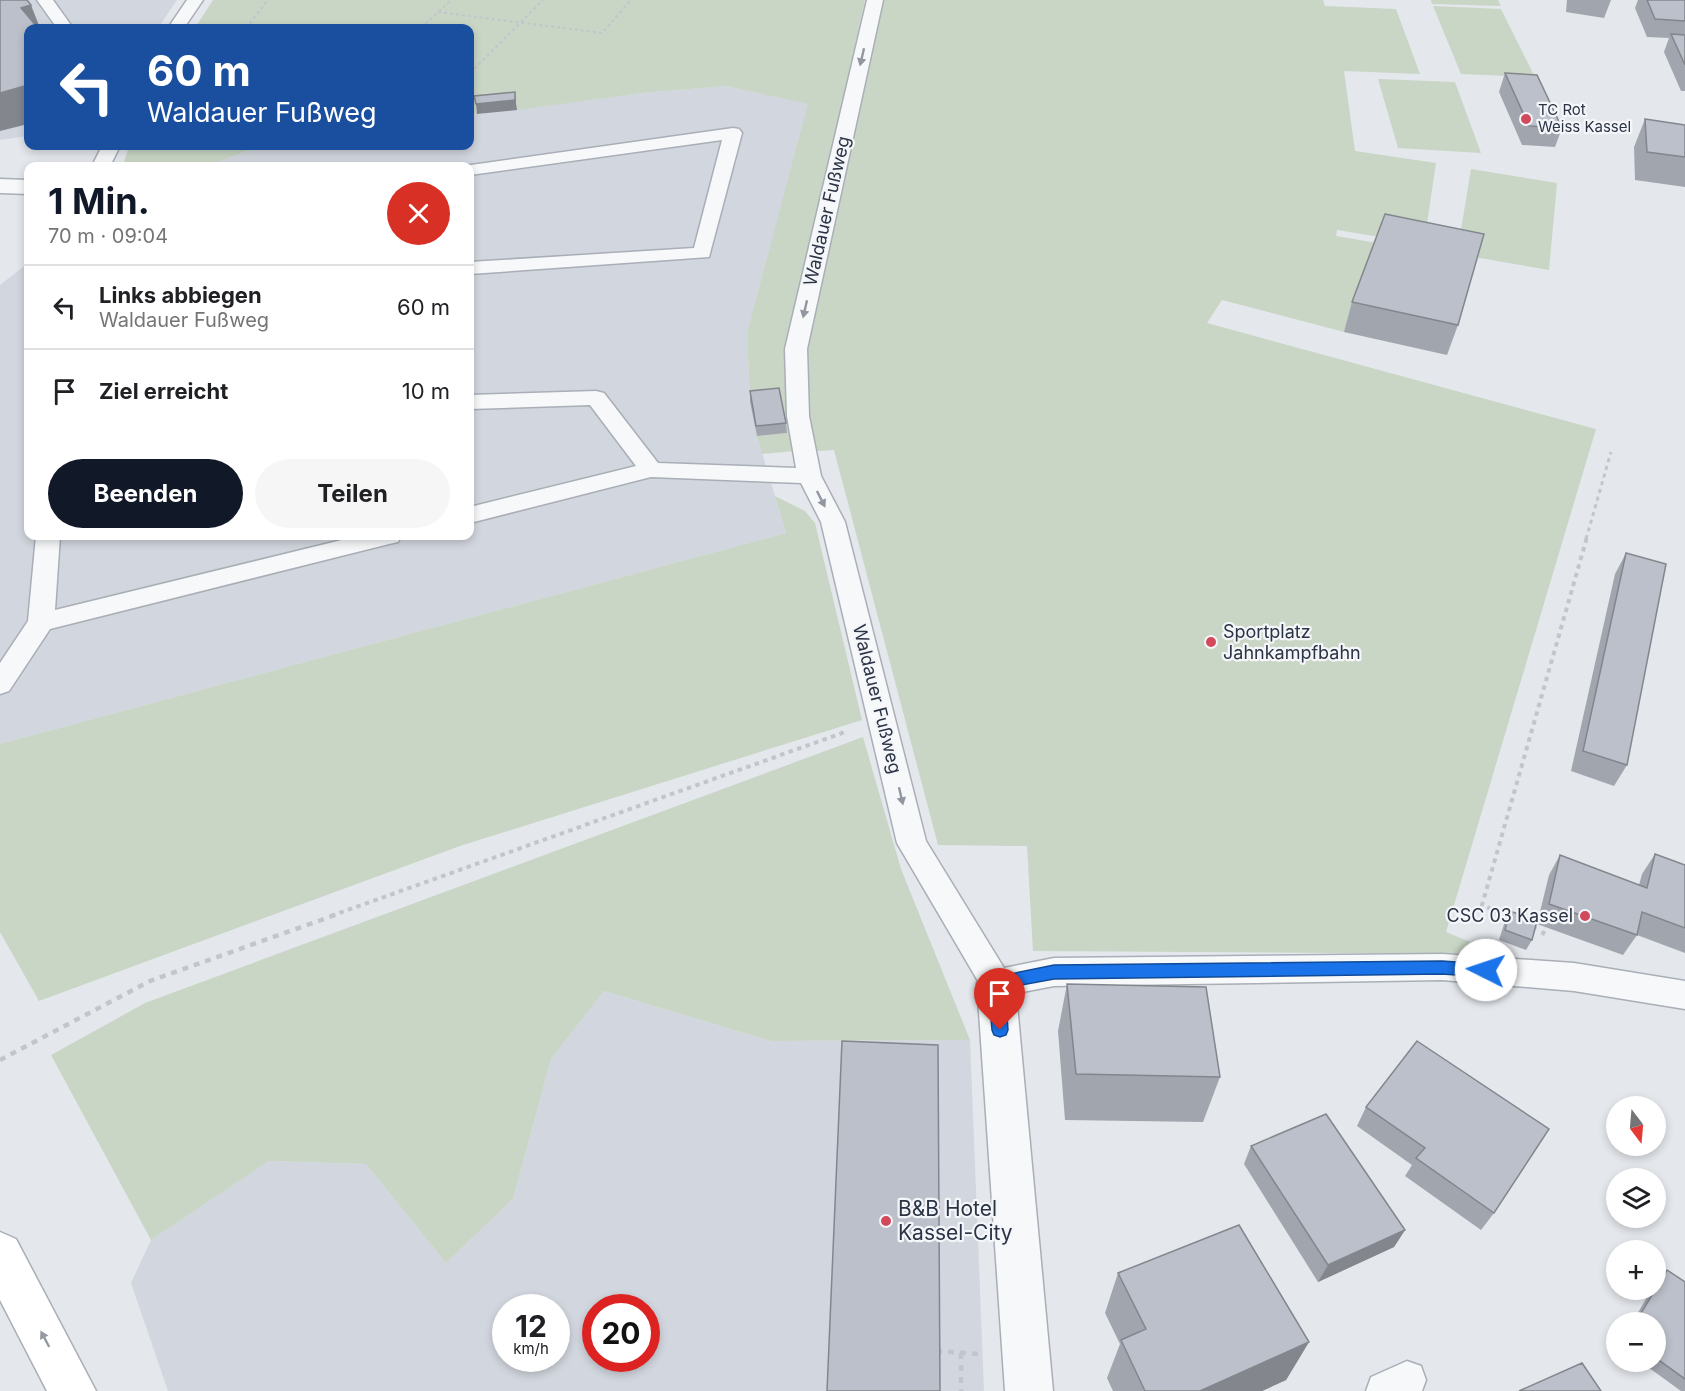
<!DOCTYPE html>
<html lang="de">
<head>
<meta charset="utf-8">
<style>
	:root { --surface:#fff; --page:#f6f6f6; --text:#202124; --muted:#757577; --line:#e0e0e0; --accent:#111827 }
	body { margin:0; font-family:Inter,sans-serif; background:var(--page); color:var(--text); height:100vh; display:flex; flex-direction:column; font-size:22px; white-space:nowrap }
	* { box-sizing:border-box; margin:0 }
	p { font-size:20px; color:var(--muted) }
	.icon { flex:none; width:33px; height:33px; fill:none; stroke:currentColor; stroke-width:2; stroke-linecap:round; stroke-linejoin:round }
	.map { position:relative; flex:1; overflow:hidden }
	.sheet { position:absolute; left:24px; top:162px; width:450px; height:378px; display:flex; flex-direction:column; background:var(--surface); border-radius:12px; box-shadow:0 3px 9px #0003 }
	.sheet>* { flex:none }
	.guide { position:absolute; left:24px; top:24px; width:450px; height:126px; border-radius:12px; box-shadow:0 3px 9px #0003; background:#1a4fa0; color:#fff; overflow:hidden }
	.needle { width:39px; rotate:164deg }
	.fabs { position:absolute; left:1606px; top:1096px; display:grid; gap:12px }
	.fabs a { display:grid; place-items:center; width:60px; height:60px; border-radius:50%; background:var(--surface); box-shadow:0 3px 9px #0003; font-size:30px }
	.speed { position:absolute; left:492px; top:1294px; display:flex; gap:12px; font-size:30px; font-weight:700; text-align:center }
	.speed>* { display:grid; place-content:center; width:78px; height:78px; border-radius:50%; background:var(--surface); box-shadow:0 3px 9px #0003; line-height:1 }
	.speed small { font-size:15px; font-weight:400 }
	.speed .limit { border:9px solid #d22; background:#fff; color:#111 }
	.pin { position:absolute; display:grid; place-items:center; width:51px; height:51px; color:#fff; margin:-62px -26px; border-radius:50% 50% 50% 0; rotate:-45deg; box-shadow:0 0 6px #0007 }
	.pin .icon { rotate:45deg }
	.me { position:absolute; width:66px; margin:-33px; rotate:274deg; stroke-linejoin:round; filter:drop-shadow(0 0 4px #0008) }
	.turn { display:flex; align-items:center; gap:21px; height:126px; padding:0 24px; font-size:27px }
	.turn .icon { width:78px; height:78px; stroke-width:2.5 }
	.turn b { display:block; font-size:42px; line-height:51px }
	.round { display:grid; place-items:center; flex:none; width:63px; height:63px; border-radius:32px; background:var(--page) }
	.overview { display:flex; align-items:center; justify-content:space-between; height:102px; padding:0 24px }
	h1 { font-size:36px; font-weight:700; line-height:45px; color:var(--accent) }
	.action { display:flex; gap:12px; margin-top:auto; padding:12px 24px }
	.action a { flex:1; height:69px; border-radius:36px; background:var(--accent); color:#fff; font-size:24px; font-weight:700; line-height:69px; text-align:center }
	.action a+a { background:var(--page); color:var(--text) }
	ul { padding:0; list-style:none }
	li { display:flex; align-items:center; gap:18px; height:84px; padding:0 24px; border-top:2px solid var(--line) }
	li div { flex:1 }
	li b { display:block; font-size:22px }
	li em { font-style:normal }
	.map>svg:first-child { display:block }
</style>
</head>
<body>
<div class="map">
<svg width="1685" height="1391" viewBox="0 0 1685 1391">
	<rect width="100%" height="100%" fill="#e4e7ec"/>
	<path fill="#d2d6de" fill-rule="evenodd" d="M0,0H177L158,28H28V136L0,140Z
		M726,86L809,104L747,333L750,402L757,436L786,533L0,744V285L28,263V536H470V166H207L261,146H470V115L642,93Z
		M604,991L771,1041L970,1040L984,1391H168L131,1283L151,1240L269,1161L366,1164L446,1263L513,1199L551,1059ZM506,1308H556V1359H506ZM596,1308H646V1359H596Z"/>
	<path fill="#c9d6c5" d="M213,0H865L790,339L795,451L762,454L757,436L787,433L779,399L750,402L747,333L808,104L726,86L642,93L517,110V102L476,106L477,114L470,115V28H195Z
		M882,0H1323L1325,6L1396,9L1420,74L1344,71L1355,151L1436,163L1424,244L1337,230L1336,236L1377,243L1344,332L1222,300L1207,323L1596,429L1446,932L1500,954L1033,951L1027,846L938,845L834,450L817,451L808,412L804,356Z
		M1431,0H1498L1501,6L1432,4Z
		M1433,6L1501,9L1535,77L1461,74Z
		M1378,79L1455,82L1481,153L1398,148Z
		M129,146H261L207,166H123Z
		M1471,169L1557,183L1549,270L1457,254Z
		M775,496L805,511L815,523L862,720L460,846L39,1001L0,932V744L786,533Z
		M863,737L901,869L970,1040L771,1041L604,991L551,1059L513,1199L446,1263L366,1164L269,1161L151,1240L51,1055L145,1003Z"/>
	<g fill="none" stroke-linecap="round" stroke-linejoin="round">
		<defs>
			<path id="service" d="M37,0H53L73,28H57Z
				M187,0H203L184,28H168Z
				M867,0H883L807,349L809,416L821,476L845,522L926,841L1004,968L1054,958L1442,954L1574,963L1685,981V1009L1574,991L1442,980L1054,986L996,997L985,993L897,843L821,522L801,483L651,477L470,523V507L636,466L590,405L470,409V395L596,391L604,393L658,463L796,468L787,416L785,349Z
				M733,128L739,129L742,133L709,257L470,274V262L694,248L722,140L470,175V166H464Z
				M102,146H120L110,166H92Z
				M36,536H60L55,610L358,536H401L398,542L389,544L50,629L9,691L0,694V663L28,621Z
				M1407,1361L1421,1366L1426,1380L1422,1391H1366L1371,1377Z"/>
			<path id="minor" d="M0,179L28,180V194L0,193Z
				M996,966L1010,971L1015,983L1053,1391H1005L977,983L982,971Z"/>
			<path id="secondary" d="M0,1232L16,1239L96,1391H47L0,1300Z"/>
		</defs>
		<use href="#service" stroke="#a9aeb7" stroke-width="3"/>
		<use href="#minor" stroke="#a9aeb7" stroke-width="3"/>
		<use href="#secondary" stroke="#a9aeb7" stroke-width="3"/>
		<path stroke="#c2c5cb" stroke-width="2" stroke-dasharray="3 3" stroke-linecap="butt" d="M438,12L602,33L631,0
			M246,28L268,0
			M421,28L451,0
			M470,73L543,0"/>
		<path stroke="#c2c5cb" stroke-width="3" stroke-dasharray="4 4" stroke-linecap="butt" d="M1586,539L1611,452"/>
		<path stroke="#c2c5cb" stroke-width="4" stroke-dasharray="4.5 4.5" stroke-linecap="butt" d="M331,916L845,732
			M1508,916L1482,905L1587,537"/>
		<path stroke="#c2c5cb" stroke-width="4.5" stroke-dasharray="6 6" stroke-linecap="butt" d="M1504,915L1510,917
			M1531,926L1545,934
			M0,1060L150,981L335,915
			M936,1351L979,1354
			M961,1353V1391"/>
		<use href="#service" fill="#f7f8fa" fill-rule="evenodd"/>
		<use href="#minor" fill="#f7f8fa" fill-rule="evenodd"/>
		<use href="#secondary" fill="#fff" fill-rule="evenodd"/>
	</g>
	<path fill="#a1a5ae" d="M1567,0H1611L1604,18L1566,12Z
		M1638,0H1685V91H1681L1664,52L1669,38L1647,37L1635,8Z
		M1505,73L1562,128L1555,147L1522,145L1499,92Z
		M1645,119L1685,125V187L1635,180L1634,147Z
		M1352,302L1458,325L1447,355L1344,332Z
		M750,391L786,423L787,433L757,436L750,402Z
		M1626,553L1627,765L1614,786L1571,771L1615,574Z
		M1655,854L1685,865V953L1637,935L1623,955L1537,924L1549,875L1560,855L1639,885L1642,874Z
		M1510,911L1532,940L1526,950L1499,940L1505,921Z
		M1067,984L1220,1077L1203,1122L1065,1120L1058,1031Z
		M1417,1041L1494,1213L1481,1230L1405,1176L1412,1165L1357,1126L1366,1107Z
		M1251,1146L1405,1230L1394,1247L1318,1282L1244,1164Z
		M1667,1270L1685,1282V1391H1681L1641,1362H1656V1323H1632L1651,1290H1656V1282L1659,1278Z
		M1118,1273L1309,1342L1286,1380L1262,1391H1113L1107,1378L1120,1344L1105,1313Z"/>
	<path fill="#83868d" d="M31,5L40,28H29L21,8Z
		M28,85V124L0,131V93Z
		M515,92L517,110L477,114L476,104Z
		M1405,1230L1394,1247L1318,1282L1328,1265Z
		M1309,1342L1286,1380L1262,1391H1200Z"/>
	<path fill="#bbc0ca" stroke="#83868d" stroke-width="1.5" d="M0,0H27L31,5L21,8L38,28H28V85L0,93Z
		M1647,0H1685V21L1655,19Z
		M1671,34L1685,35V65Z
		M1505,73L1537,75L1562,128L1529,126Z
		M515,92V100L476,104L474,96Z
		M1645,119L1685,125V157L1647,152Z
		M1385,214L1484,234L1458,325L1352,302Z
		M779,388L786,423L756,426L750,391Z
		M1626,553L1666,564L1627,765L1583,751Z
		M1655,854L1685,865V928L1642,912L1637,935L1549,904L1560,855L1647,888Z
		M1510,911L1537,921L1532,940L1505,930Z
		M1067,984L1206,987L1220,1077L1076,1074Z
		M842,1041L938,1045L940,1391H827Z
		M1417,1041L1549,1129L1494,1213L1416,1158L1425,1148L1366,1107Z
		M1326,1114L1405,1230L1328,1265L1251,1146Z
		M1239,1225L1309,1342L1200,1391H1145L1121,1340L1146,1329L1118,1273Z
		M1667,1270L1685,1282V1379L1656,1358V1323H1635L1655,1290H1656V1288Z
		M1582,1363L1601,1391H1519Z"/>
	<defs><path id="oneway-solid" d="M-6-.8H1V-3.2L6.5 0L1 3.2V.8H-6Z" transform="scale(1.5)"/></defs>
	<g fill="#9196a0">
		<use href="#oneway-solid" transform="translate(862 57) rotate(103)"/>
		<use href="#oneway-solid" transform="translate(805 309) rotate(103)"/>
		<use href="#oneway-solid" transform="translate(821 499) rotate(63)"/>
		<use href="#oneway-solid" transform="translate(901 796) rotate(77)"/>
	</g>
	<use fill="#959aa2" href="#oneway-solid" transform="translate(45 1339) rotate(-118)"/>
	<path fill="#1a73e8" stroke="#114b97" stroke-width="1.5" d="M1442,961L1486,964L1492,966L1494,970L1492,975L1486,977L1442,974L1054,979L1005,988L1008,1030L1006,1035L1000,1037L994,1035L992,1030L988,983L991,978L1054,965Z"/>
	<g fill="#d1495b" stroke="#f4f6f9" stroke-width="2">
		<circle cx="1526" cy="119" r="6"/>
		<circle cx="1211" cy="642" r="6"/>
		<circle cx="1585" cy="916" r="6"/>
		<circle cx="886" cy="1221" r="6"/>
	</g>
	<g text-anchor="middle" stroke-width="4.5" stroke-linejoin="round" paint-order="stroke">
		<g font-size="15" fill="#2b3445" stroke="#f4f6f9" text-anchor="start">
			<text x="1538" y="115">TC Rot<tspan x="1538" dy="17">Weiss Kassel</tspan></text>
		</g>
		<g font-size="18" fill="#2b3445" stroke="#f4f6f9">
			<text transform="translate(827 211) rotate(-77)" y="6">Waldauer Fußweg</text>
			<text transform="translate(877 699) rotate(76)" y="6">Waldauer Fußweg</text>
		</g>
		<g font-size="18" fill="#2b3445" stroke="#f4f6f9" text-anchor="start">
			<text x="1223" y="638">Sportplatz<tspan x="1223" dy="21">Jahnkampfbahn</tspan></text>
			<text x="1573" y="922" text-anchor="end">CSC 03 Kassel</text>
		</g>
		<g font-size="21" fill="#2b3445" stroke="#f4f6f9" text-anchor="start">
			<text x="898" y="1216">B&amp;B Hotel<tspan x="898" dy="24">Kassel-City</tspan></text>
		</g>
	</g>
</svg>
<div class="fabs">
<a><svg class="needle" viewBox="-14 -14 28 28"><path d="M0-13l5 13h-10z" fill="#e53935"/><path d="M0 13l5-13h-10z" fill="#757577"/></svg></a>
<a><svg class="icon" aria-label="layers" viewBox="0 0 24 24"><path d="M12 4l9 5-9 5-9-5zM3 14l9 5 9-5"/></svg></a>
<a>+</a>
<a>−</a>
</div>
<div class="speed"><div>12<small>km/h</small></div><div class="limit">20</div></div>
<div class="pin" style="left:1000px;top:1030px;background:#d93025"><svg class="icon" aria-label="arrive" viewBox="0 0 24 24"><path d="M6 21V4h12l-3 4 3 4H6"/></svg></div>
<svg class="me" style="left:1486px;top:970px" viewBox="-20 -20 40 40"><circle r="19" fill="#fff"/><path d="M0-13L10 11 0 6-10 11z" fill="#1a73e8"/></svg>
<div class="guide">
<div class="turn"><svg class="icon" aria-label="left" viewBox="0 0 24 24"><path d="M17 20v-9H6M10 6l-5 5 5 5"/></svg><div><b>60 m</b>Waldauer Fußweg</div></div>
</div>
<section class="sheet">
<div class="overview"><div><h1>1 Min.</h1><p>70 m · 09:04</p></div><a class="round" style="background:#d93025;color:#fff"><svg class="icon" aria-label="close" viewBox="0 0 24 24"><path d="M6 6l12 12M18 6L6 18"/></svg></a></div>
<ul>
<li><svg class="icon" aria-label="left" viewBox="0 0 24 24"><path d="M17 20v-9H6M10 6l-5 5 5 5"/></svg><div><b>Links abbiegen</b><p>Waldauer Fußweg</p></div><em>60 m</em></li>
<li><svg class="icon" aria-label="arrive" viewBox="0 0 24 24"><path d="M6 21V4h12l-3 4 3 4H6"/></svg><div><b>Ziel erreicht</b></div><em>10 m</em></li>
</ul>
<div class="action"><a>Beenden</a><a>Teilen</a></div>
</section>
</div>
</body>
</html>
